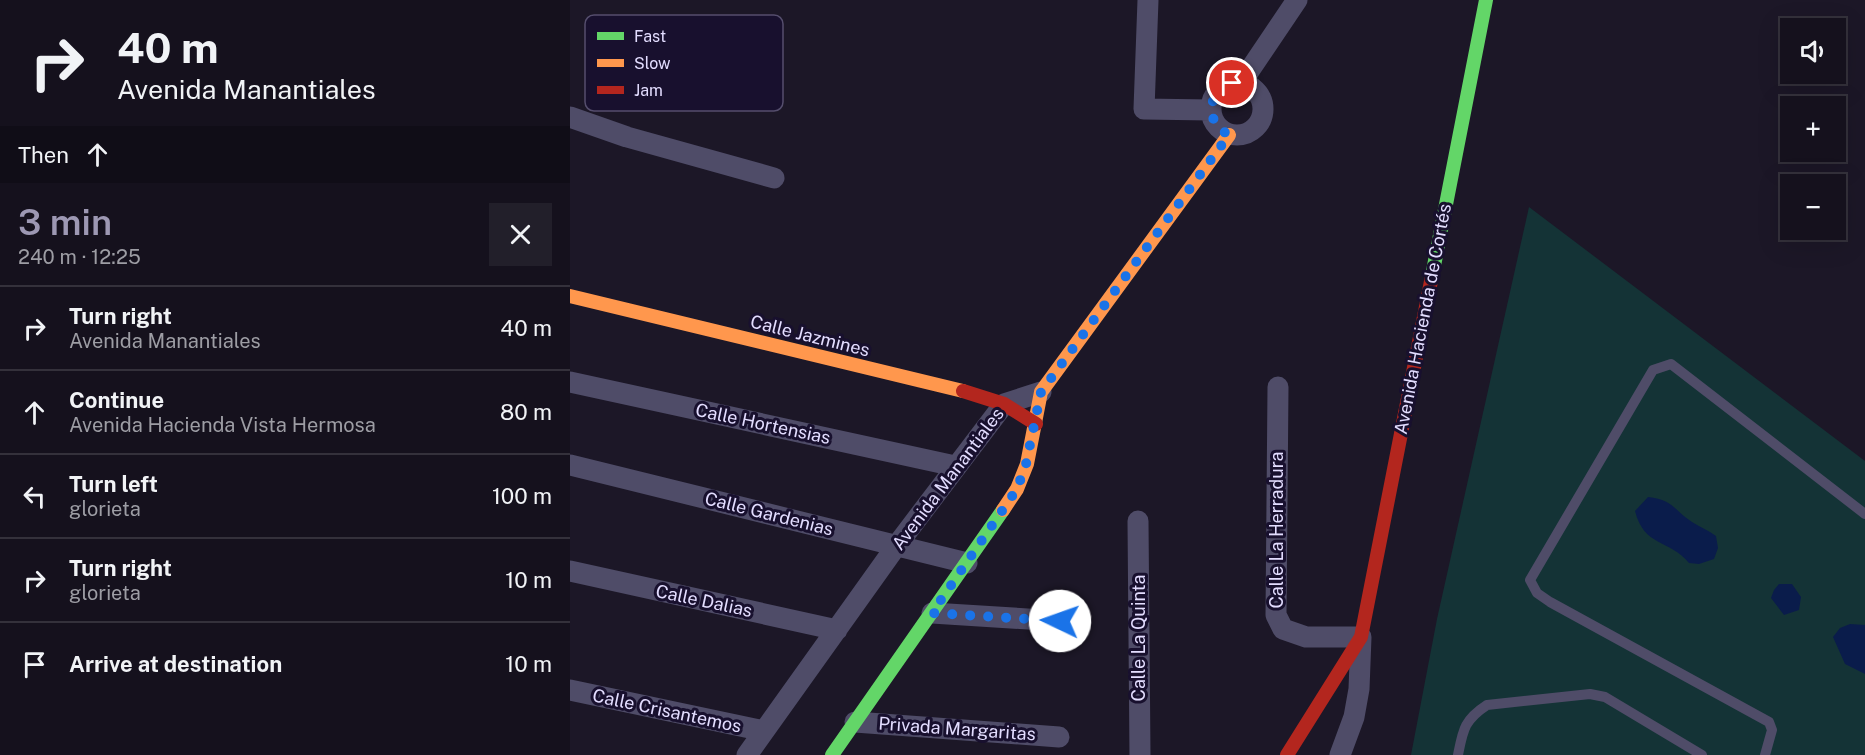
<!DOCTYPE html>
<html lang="en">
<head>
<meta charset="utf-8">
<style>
	:root { --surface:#15111d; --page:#221f2a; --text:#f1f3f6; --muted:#9d9da4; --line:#34313b; --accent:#9d98b3 }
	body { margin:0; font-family:"Public Sans",sans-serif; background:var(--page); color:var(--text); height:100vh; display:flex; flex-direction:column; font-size:22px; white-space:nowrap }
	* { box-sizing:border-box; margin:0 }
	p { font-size:20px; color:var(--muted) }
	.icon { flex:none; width:33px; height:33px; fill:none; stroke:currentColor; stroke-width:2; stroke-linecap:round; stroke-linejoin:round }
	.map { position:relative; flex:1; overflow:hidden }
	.details { display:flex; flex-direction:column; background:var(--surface); width:570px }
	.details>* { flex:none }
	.hud { background:#15111d; color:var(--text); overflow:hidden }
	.fabs { position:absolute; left:1210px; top:18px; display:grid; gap:12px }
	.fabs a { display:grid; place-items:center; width:66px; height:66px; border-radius:0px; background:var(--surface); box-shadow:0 6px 24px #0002,0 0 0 2px var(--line); font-size:30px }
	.pin { position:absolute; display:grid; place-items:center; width:51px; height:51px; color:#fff; margin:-26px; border:3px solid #fff; border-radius:50%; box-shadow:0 2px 6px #0007 }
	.me { position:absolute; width:66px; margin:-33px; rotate:273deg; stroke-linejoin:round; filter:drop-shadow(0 0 4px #0008) }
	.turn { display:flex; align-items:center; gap:21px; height:126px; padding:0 18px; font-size:27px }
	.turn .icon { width:78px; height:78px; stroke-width:2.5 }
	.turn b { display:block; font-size:42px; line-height:51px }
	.then { display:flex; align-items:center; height:57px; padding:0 18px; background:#0003; gap:12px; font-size:22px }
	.round { display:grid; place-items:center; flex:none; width:63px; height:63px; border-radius:0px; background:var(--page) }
	.summary { display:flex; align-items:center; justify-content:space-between; height:102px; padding:0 18px }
	h1 { font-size:36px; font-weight:600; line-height:45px; color:var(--accent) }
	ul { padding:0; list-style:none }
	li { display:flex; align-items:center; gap:18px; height:84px; padding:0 18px; border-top:2px solid var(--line) }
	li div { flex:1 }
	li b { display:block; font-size:22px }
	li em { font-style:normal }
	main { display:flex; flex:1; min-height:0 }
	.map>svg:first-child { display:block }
</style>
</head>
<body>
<main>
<section class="details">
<div class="hud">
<div class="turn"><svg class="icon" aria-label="right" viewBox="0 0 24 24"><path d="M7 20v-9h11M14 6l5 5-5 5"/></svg><div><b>40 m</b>Avenida Manantiales</div></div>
<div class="then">Then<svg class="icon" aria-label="ahead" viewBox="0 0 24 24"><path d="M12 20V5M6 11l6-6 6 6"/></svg></div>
</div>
<div class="summary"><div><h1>3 min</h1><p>240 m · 12:25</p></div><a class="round"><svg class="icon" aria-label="close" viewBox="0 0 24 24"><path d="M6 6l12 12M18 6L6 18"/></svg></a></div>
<ul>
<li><svg class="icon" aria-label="right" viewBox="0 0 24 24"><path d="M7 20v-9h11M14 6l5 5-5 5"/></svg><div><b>Turn right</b><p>Avenida Manantiales</p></div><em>40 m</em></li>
<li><svg class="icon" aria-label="ahead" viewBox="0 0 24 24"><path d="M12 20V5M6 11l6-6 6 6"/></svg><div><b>Continue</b><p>Avenida Hacienda Vista Hermosa</p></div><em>80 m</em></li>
<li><svg class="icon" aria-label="left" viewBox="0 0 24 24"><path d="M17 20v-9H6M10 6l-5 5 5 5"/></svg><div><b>Turn left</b><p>glorieta</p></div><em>100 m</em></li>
<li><svg class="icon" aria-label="right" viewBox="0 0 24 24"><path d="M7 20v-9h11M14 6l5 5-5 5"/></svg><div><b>Turn right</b><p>glorieta</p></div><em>10 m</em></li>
<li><svg class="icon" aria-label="arrive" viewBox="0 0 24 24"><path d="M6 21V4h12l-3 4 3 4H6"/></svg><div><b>Arrive at destination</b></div><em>10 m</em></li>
</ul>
</section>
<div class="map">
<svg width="1295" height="755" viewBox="0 0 1295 755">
	<rect width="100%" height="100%" fill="#1c1727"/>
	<path fill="#143336" d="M959,207L1295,461V755H841L867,619Z"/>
	<path fill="#0a1c4b" d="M1078,497C1102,499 1104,510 1122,522C1130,527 1138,530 1146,536L1148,548L1144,559L1129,564L1119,563C1099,539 1074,547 1065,511Z
		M1209,584H1222L1231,597L1229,610L1214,615L1201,598L1204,590Z
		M1280,624L1295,625V674L1275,664L1263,637L1270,628Z"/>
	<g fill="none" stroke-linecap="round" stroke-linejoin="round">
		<path stroke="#4f4c68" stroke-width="10" d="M888,755C893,730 894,720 917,705L1020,694L1035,697L1132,755
			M1195,755L1202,730L1199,722L980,602L967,593L960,580L1083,370L1101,364L1295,514"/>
		<path stroke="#4f4c68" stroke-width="21" d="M578,0L574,109L640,110
			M641 109a26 26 0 1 1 52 0a26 26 0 1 1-52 0Z
			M671,83L727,0
			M0,117L57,137L204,178
			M0,382L385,466
			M708,387L706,615L713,629L736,637H791L789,689L784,717L770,755
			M0,465L397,563
			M568,521L570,755
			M0,571L267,630
			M362,613L490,621
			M0,690L194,731
			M285,722L489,737
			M177,755L327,545L434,404L471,392"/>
		<path stroke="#63d668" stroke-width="14" d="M862,276L916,0
			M262,755L433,510"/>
		<path stroke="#ff974d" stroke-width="14" d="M0,296L393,391
			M433,510L447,489L457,464L471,392L659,135"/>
		<path stroke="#b3261e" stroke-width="14" d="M393,391L434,404L466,424
			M717,755L791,637L862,276"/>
	</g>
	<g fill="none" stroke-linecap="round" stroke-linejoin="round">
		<path stroke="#1a73e8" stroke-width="10" stroke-dasharray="0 18" d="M490,621L362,613L447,489L456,464L471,392L659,135C641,125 637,109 647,92L662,83"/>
	</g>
	<g text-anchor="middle" stroke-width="6" stroke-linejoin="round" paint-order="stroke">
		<g font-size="18" fill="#e3ddff" stroke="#18102e">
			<text transform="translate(853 319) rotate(-79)" y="6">Avenida Hacienda de Cortés</text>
			<text transform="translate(240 336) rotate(14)" y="6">Calle Jazmines</text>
			<text transform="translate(193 424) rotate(12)" y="6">Calle Hortensias</text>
			<text transform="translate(378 479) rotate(-53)" y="6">Avenida Manantiales</text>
			<text transform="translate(199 514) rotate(14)" y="6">Calle Gardenias</text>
			<text transform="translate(707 530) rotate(-90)" y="6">Calle La Herradura</text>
			<text transform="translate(134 601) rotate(12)" y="6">Calle Dalias</text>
			<text transform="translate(569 638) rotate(-90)" y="6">Calle La Quinta</text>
			<text transform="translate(97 711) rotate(12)" y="6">Calle Crisantemos</text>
			<text transform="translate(387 729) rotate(4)" y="6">Privada Margaritas</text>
		</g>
	</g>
	<rect x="15" y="15" width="198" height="96" rx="9" fill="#18102e" stroke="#554e6d" stroke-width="1.5"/>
	<rect x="27" y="32" width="27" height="8" fill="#63d668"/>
	<rect x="27" y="59" width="27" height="8" fill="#ff974d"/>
	<rect x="27" y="86" width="27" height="8" fill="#b3261e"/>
	<g font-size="16" fill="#e3ddff">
		<text x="64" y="42">Fast</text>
		<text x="64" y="69">Slow</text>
		<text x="64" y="96">Jam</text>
	</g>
</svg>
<div class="fabs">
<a><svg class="icon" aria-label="sound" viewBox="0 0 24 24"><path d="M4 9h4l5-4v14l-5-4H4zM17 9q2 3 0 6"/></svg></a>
<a>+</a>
<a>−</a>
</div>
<div class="pin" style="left:662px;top:83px;background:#d93025"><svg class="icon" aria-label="arrive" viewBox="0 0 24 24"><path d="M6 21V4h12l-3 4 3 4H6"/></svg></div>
<svg class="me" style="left:490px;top:621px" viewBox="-20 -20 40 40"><circle r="19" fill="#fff"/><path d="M0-13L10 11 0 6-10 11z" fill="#1a73e8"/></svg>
</div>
</main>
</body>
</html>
